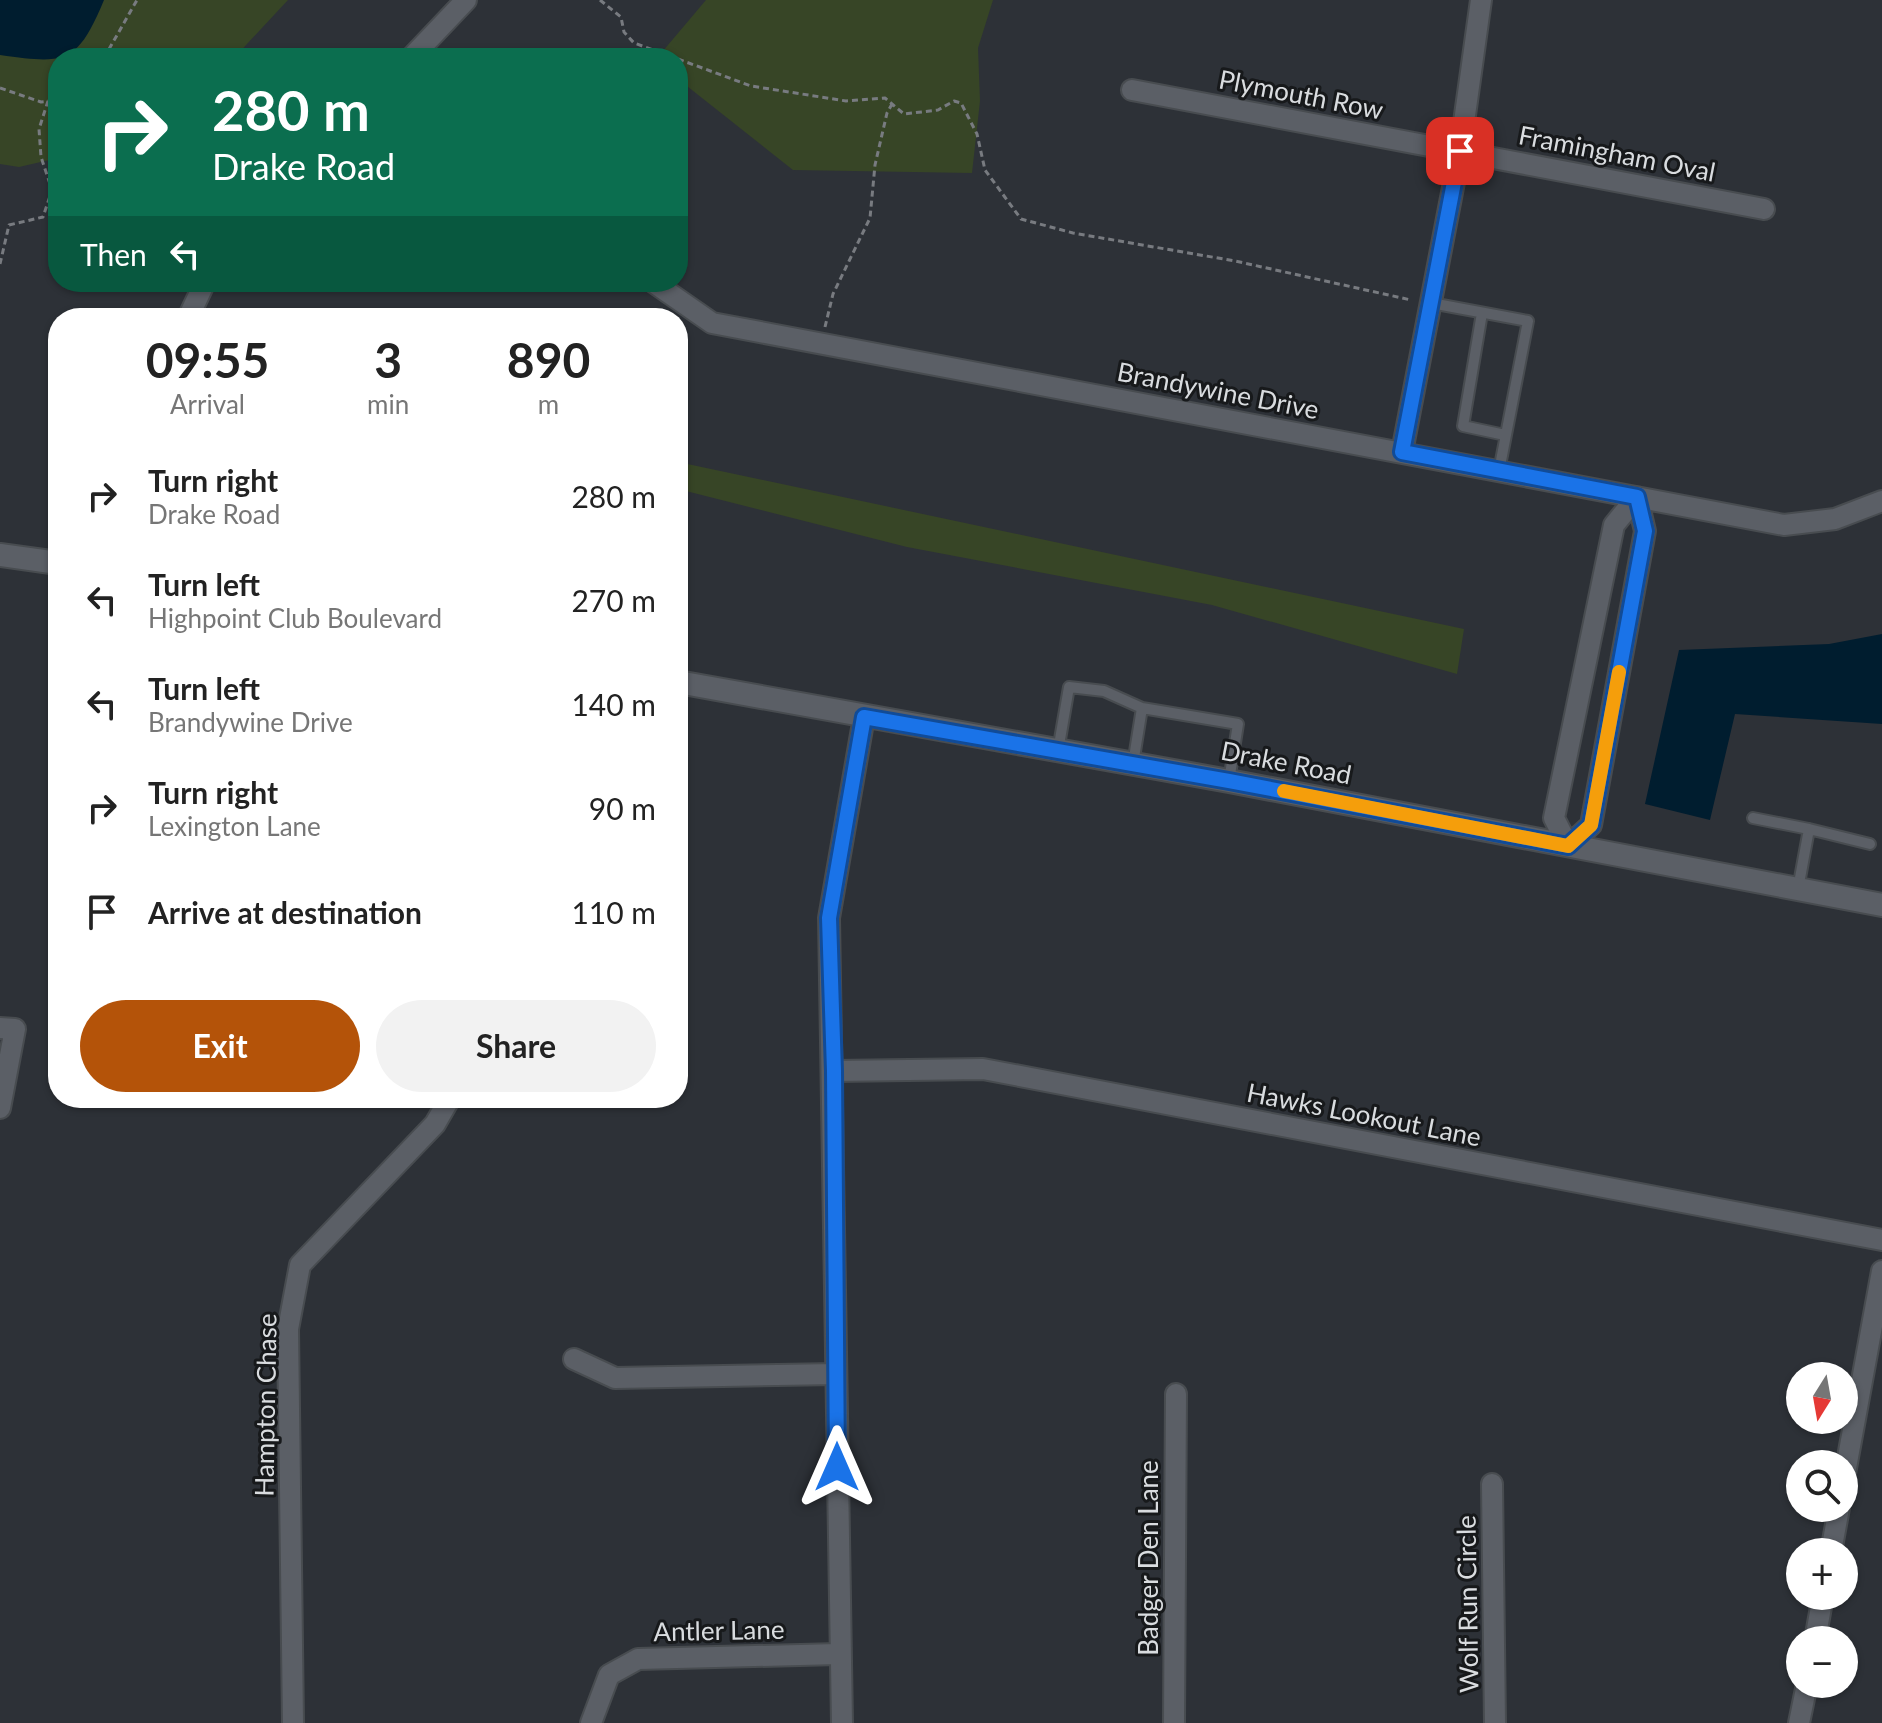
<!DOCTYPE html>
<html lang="en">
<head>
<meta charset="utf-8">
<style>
	:root { --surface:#fff; --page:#f2f2f2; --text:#222; --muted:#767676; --accent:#b45309 }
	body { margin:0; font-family:Lato,sans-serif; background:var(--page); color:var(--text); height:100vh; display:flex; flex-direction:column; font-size:30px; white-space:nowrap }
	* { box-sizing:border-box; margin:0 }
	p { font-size:26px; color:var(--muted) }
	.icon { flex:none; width:44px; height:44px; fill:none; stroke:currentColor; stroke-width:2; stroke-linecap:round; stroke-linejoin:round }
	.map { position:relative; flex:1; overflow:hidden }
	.sheet { position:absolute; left:48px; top:308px; width:640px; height:800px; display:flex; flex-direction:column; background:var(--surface); border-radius:32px; box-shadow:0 2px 6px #0004 }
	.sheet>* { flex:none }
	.banner { position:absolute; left:48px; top:48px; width:640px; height:244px; border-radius:32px; box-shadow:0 2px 6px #0004; background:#0b6e4f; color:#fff; overflow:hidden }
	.needle { width:52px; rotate:191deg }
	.controls { position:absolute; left:1786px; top:1362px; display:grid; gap:16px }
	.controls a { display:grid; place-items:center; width:72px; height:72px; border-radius:50%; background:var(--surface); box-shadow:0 2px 6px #0004; font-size:40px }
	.pin { position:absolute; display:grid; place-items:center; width:68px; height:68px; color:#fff; margin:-34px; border-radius:16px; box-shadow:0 4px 12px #0006 }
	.me { position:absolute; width:88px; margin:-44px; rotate:0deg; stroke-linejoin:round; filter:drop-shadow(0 0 6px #0008) }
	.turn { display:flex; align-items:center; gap:28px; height:168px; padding:0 32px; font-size:36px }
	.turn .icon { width:104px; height:104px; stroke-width:2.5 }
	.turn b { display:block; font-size:56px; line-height:68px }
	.then { display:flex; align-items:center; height:76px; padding:0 32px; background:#0003; gap:16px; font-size:30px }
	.eta { display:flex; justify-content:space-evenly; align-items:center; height:136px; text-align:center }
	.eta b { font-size:48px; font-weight:700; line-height:56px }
	.cta { display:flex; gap:16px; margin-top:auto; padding:16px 32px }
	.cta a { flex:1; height:92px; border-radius:48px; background:var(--accent); color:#fff; font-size:32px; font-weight:700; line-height:92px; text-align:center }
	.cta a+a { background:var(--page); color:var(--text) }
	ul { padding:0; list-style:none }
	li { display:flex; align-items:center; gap:24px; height:104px; padding:0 32px }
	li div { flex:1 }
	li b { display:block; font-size:30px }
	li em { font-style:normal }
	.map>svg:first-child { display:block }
</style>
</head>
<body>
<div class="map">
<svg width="1882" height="1723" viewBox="0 0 1882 1723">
	<rect width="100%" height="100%" fill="#2d3137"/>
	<path fill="#374526" d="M0,0H288L234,58H58V158L19,167L0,164Z
		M706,0H993L978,48L980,101L972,173L793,170L678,79V58H657Z
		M678,462L1464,629L1457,674L1212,605L907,547L678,489Z"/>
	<path fill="#001d2f" d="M0,0H104C77,65 65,64 0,55Z
		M1882,634V724L1735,714L1710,820L1645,804L1679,650L1829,644Z"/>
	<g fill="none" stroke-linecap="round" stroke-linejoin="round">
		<defs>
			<path id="service" d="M1431,303L1528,321L1499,471
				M1482,313L1463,426L1505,435
				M1058,751L1069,687L1104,691L1142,708
				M1133,764L1142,708L1238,724L1229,781
				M1753,818L1809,829
				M1798,889L1809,829L1870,844"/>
			<path id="minor" d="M411,58L466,0
				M1132,90L1764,209
				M653,282L712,323L1784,525L1835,519L1882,501
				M188,318L205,282
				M1402,452L1460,151L1481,0
				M1637,497L1645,531L1591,825L1568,846L1554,818L1614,525Z
				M0,1028L15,1029L0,1108
				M834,1071L983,1069L1882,1240
				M574,1359L615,1378L836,1374
				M1844,1479L1882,1271
				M1492,1484L1495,1723
				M1831,1552L1839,1508
				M1815,1640L1823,1596
				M293,1723L288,1329L300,1265L435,1124L450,1098
				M591,1723L609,1675L638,1659L838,1654
				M842,1723L829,918L864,717
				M1174,1723L1176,1394
				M1799,1723L1807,1684"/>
			<path id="tertiary" d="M0,555L58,563
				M678,682L1229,781L1882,905"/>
		</defs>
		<use href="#service" stroke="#484c50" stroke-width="14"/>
		<use href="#minor" stroke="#484c50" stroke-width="24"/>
		<use href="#tertiary" stroke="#484c50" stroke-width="26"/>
		<path stroke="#787b80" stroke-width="3" stroke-dasharray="6 4" stroke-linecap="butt" d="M600,0L621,17L624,32L634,43L676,58
			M104,58L137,0
			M678,59L751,86L846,101L885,98L904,114L938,110L954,101L961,103L977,134L985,170L1021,219L1073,233L1235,261L1411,300
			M0,88L41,102L58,100
			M0,264L9,225L43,217L52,190L41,157L39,129L48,101
			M825,327L833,294L870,218L875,165L887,113L892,104"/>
		<use href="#service" stroke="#5b5f66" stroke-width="10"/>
		<use href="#minor" stroke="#5b5f66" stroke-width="20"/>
		<use href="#tertiary" stroke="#5b5f66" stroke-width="22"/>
	</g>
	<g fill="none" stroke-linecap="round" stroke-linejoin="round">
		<defs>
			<path id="route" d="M837,1467L834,1071L829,918L864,717L1229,781L1568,846L1591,825L1645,531L1637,497L1402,452L1460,151"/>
		</defs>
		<use href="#route" stroke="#114b97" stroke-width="20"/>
		<use href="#route" stroke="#1a73e8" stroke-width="14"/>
		<path stroke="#f59e0b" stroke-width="14" d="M1284,791L1568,846L1591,825L1619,672"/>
	</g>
	<g text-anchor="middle" stroke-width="6" stroke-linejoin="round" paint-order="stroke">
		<g font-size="26" fill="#d9dcdf" stroke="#17191b">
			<text transform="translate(1301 95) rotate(11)" y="9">Plymouth Row</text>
			<text transform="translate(1617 154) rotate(11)" y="9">Framingham Oval</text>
			<text transform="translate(1218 391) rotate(11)" y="9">Brandywine Drive</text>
			<text transform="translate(1286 763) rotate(11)" y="9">Drake Road</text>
			<text transform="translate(1364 1115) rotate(11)" y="9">Hawks Lookout Lane</text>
			<text transform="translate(266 1405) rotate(-89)" y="9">Hampton Chase</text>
			<text transform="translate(1149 1558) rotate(-90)" y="9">Badger Den Lane</text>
			<text transform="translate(1468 1604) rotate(-91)" y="9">Wolf Run Circle</text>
			<text transform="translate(719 1631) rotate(-1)" y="9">Antler Lane</text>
		</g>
	</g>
</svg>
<div class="controls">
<a><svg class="needle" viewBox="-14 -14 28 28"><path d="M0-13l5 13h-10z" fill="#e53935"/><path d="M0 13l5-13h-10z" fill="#767676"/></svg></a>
<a><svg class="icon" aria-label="search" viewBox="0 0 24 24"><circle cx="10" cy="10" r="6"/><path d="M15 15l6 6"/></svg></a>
<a>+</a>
<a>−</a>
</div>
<div class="pin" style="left:1460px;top:151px;background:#d93025"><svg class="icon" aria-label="arrive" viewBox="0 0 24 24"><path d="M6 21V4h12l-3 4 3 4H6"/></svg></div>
<svg class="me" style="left:837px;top:1467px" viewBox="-20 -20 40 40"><path d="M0-17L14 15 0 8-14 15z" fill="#1a73e8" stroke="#fff" stroke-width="4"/></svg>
<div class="banner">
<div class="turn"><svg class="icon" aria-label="right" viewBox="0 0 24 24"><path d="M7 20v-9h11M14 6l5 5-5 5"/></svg><div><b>280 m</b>Drake Road</div></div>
<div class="then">Then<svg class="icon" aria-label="left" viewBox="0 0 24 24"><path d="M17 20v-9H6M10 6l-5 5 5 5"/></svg></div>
</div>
<section class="sheet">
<div class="eta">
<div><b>09:55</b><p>Arrival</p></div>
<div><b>3</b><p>min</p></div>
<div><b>890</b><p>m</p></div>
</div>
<ul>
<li><svg class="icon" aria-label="right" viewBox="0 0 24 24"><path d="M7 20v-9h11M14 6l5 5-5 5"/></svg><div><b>Turn right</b><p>Drake Road</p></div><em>280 m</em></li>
<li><svg class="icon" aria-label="left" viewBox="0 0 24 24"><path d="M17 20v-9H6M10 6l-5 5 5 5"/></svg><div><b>Turn left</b><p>Highpoint Club Boulevard</p></div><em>270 m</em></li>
<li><svg class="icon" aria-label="left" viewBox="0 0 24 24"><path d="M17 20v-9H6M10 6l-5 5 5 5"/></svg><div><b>Turn left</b><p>Brandywine Drive</p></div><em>140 m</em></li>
<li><svg class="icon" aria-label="right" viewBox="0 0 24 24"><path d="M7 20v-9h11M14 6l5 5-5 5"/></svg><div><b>Turn right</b><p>Lexington Lane</p></div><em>90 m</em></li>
<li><svg class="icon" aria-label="arrive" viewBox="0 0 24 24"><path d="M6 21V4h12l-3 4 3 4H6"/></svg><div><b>Arrive at destination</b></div><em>110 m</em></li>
</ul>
<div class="cta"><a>Exit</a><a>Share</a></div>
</section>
</div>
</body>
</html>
